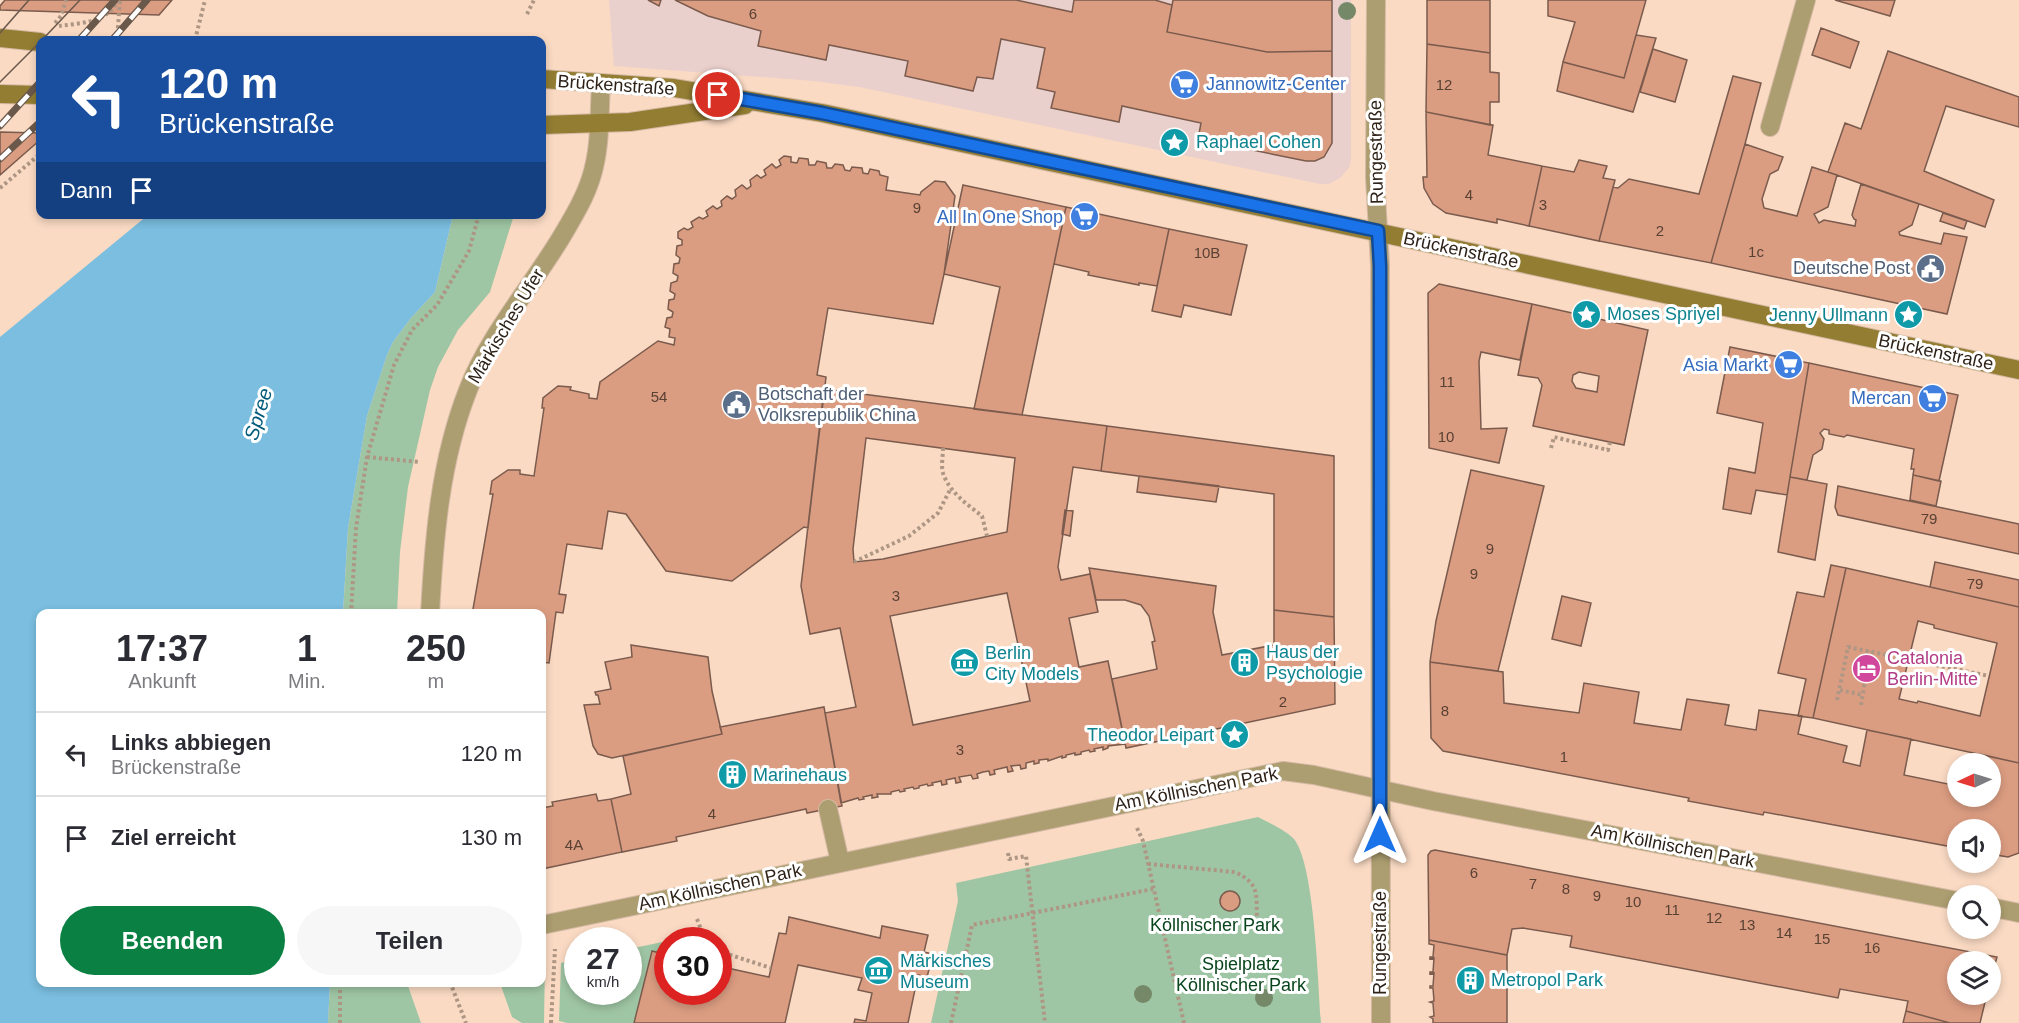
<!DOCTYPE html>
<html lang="de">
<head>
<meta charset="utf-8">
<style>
	:root { --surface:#fff; --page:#f7f7f7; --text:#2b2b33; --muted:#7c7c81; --line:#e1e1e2; --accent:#0b8043 }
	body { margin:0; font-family:Helvetica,sans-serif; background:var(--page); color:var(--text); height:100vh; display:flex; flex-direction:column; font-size:22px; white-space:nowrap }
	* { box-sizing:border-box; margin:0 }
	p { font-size:20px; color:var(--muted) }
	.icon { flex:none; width:33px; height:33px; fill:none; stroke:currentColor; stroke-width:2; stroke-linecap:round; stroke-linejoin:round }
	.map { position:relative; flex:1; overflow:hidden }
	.panel { position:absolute; left:36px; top:609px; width:510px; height:378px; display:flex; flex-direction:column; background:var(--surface); border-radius:12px; box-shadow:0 3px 9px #0003 }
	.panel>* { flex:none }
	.guide { position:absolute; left:36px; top:36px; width:510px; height:183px; border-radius:12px; box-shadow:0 3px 9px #0003; background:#1a4fa0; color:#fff; overflow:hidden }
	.needle { width:39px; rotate:266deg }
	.fabs { position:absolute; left:1947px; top:753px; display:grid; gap:12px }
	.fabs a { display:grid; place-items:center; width:54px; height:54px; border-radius:50%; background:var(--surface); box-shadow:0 3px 9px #0003; font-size:30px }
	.speed { position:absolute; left:564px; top:927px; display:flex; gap:12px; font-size:30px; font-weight:700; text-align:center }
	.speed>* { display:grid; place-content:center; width:78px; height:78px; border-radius:50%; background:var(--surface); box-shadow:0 3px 9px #0003; line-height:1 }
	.speed small { font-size:15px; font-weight:400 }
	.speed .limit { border:9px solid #d22; background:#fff; color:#111 }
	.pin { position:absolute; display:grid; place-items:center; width:51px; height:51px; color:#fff; margin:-26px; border:3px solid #fff; border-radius:50%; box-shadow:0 2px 6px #0007 }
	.me { position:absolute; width:66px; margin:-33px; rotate:0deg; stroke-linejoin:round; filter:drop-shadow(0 0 4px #0008) }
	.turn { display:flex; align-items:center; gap:21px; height:126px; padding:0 24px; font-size:27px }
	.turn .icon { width:78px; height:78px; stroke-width:2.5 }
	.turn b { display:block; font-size:42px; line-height:51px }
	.then { display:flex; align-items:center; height:57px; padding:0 24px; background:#0003; gap:12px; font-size:22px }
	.eta { display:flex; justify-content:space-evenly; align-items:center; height:102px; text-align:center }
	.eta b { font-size:36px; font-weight:700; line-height:42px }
	.primary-button { display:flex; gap:12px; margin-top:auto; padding:12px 24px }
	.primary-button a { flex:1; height:69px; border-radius:36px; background:var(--accent); color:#fff; font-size:24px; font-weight:700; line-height:69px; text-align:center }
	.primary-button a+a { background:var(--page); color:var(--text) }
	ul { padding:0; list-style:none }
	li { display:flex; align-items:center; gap:18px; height:84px; padding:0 24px; border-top:2px solid var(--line) }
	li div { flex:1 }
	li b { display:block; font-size:22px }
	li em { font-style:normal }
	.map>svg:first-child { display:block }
</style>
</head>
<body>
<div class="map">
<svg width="2019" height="1023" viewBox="0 0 2019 1023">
	<rect width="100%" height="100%" fill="#fadac3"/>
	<path fill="#ead0cd" d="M609,0H1351V160L1349,168L1340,178L1329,184H1320L859,87L814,81L614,66Z"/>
	<path fill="#9fc6a4" d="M453,215H514L490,292L458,330L438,367L430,390L408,487L400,552L397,613L343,614L348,528L367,416L387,355L393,342L411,318L435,292Z
		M1258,817C1269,823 1284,829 1293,838C1315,861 1318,987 1321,1023H931L958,901L956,883Z
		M667,941V955L651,952L634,1023H567L559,1021L561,963L577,959L578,992H628L629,949Z
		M542,963H545L544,1023H522L512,1017L500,983L542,982Z
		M330,982L407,983L421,1023H328Z"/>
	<path fill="#7bbee0" d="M148,215H453L435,292L411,318L393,342L387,355L367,416L348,528L343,613L40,614V982L330,983L328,1023H0V337Z"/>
	<path fill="#fadac3" d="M230,0H324L524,14L514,40H217Z"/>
	<path fill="#db9d82" stroke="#7a5b4d" stroke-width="1.5" fill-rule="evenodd" d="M5,0H172L159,15L0,10V6Z
		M648,0H661L659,6Z
		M675,0H1016L1072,12L1074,0H1155L1172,5L1167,32L1267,52L1332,51V143L1324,157L1315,161H1306L1198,139L1201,123L1122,106L1119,122L1051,108L1055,92L1037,88L1045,48L1001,39L993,79L977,77L973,91L905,76L908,61L829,45L826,60L758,46L761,31L708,16Z
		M1173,0H1332V51L1267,52L1167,32Z
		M1427,0H1490V53L1427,44Z
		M1548,0H1646L1624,78L1563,62L1575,22L1548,16Z
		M1835,0H1895L1890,16Z
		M1821,28L1859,42L1850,68L1812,55Z
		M1636,35L1656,38L1633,112L1557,91L1563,62L1624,78Z
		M1427,44L1490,53V72L1499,73V102H1490V125L1426,112Z
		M1653,49L1687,60L1675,102L1640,92Z
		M1888,51L2019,97V127L1946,106L1924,171L1994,200L1985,227L1828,172L1845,123L1861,129Z
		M1733,76L1761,83L1745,144L1711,263L1599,241L1613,187L1618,188L1629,179L1699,194Z
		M1426,112L1493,125L1488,155L1542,166L1529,226L1497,219V223L1446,213L1433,204L1424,188L1423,177H1427Z
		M0,132L40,133V140L0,175Z
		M1745,144L1783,157L1778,170L1770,174L1762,199L1764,208L1797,216L1812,167L1837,175L1828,207L1814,214L1819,223L1824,220L1855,226L1856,220L1854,219L1852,215L1861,184L1919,204L1912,225L1899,232L1900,235L1941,244L1944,233L1967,237L1947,314L1711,263Z
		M784,156L791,157V162L797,163L799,158L808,159L809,165H815L817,161L826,163L827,168H832L835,164L843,165L845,170L850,171L852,167L862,168L863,173L868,174L870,169L879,171L880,175L888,177L886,190L920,195L921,192L935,181L945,182L955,196L944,274L933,324L828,308L817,375L826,377L808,528L804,527L732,581L666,571L626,514L608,511L602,549L567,544L559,594L566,595L563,613L556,612L549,663L542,662V614H476L473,609L493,494H490L492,481L508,470H520V474L534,476L544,408H542L543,398L558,386L571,387L570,390L589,394V398L597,399L600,382L658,341L674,345L675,338L669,337L670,329L665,327L667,318L672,317L673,312L668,309L669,300L674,299L675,294L670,291L671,283L677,281L678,276L673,273L674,264L679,263L680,258L676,255L677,246L682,245V240L678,238V232L684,228L688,230L693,227L691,222L699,217L703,219L708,216L706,211L713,206L717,209L722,206L721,201L727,196L732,199L736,196L735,190L742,185L747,189L751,186L750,180L757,175L761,178L766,175L764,170L772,164L776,168L781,165L779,160Z
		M1579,160L1607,166L1603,178L1615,180L1599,241L1529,226L1542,166L1574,172Z
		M963,185L1066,207L1022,415L974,409L1000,287L944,274Z
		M1066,207L1169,229L1157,286L1139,283V285L1088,275L1089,272L1054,264Z
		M1943,213L1967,221L1964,229L1940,221Z
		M1169,229L1247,245L1231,315L1184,305L1181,317L1152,311Z
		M1439,284L1532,304L1520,360L1481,352L1479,361L1481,429L1507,428L1499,463L1429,448L1428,293Z
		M1532,304L1648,330L1624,445L1533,426L1542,385L1538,378L1518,375ZM1579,372L1599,376L1597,392L1576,388L1572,381L1573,375Z
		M1730,347L1809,363L1787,495L1756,490L1751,514L1723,509L1729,468L1755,473L1763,423L1717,413Z
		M1809,363L1958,395L1939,481L1913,475L1914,469H1911L1914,449L1847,435L1844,437L1829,434V430L1824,429L1820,433L1824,439L1822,449L1813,455L1807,480L1790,477Z
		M824,389L1107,426L1101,471L1073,467L1058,567L1061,580L1090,574L1098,612L1069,618L1079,667L1108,661L1125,744L1108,746V748L1103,750V747L1094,749L1095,751L1090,752L1089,750L1081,752V754L1075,755V753L1066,755V757L1062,758V756L1048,761V759L1039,760V763L1034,764V761L1026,763V768L1021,769L1020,765L1011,766L1013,771L1008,772L1007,767L994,770L995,774L990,775L989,771L983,772L977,774L978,778L973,779L971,775L959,777L961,782L956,783L955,778L946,780L947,784L942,785L941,781L932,783L933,785L928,786L927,784L919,786V788L914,789L913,787L904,789L905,791L900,792L899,790L891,792V794H877L878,797L872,798V795L863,797L864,799L859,800L858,798L841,803L825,713L856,707L840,628L810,634L801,586ZM866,438L1015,458L1007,532L883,559L854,562L853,549ZM1007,593L1030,701L913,725L890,616Z
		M1107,426L1334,456V617L1274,610V494L1101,471Z
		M1471,470L1544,486L1498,671L1430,662L1436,621Z
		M1913,475L1941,481L1936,506L1910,500Z
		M1139,476L1219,486L1216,502L1137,492Z
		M1790,477L1827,484L1815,560L1778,552Z
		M1838,486L2019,524V554L1838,515L1835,507Z
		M1065,510L1073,511L1070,536L1062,534Z
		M1935,562L2019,580V607L1930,587Z
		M1831,565L1846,568L1813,718L1798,716L1806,679L1778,673L1797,592L1824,597Z
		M1089,568L1216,586L1213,612L1222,655L1274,645V610L1334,617L1335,704L1126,748L1112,679L1157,669L1152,642L1155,641L1149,616L1141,605L1125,600H1096Z
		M1846,568L2019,607V763L1813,718ZM1918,621L1934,625V628L1997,643L1980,716L1918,701L1917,703L1899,699Z
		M1562,596L1591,603L1581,646L1552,639Z
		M631,645L708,657L712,691L722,734L612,758L598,754L593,746L584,705L600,704L598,695H596L595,692L611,689L605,662L632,657Z
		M1430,662L1503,672L1504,703L1579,713L1584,683L1639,692L1634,723L1681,730L1687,699L1729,705L1725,725L1756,730L1759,710L1802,716L1798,734L1847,746L1843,762L1860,766L1867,730L1911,739L1904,775L1958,786V796H1990V764H1977L1979,754L2019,763V853L2008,857L1990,854V830H1958V848L1764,812L1763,815L1688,801L1689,798L1443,751L1431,738Z
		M824,707L842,806L807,813L806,809L676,837L677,841L622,852L611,799L631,794L623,756L722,734L720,727Z
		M596,794L598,801L611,799L622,852L542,869V808L553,806L552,802Z
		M1435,850L1997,957L1990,982V962H1958V994H1987L1980,1023H1950L1906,1011L1908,1001L1840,989L1838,998L1570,947L1572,936L1523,928L1512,929L1507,955L1429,940L1428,855L1431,851Z
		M1220 901a10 10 0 1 1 20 0a10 10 0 1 1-20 0Z
		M789,917L880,938L882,926L928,935L924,952L933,954L927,977L918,975L908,1023H854L855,1019L866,1021L872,993L858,990L862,978L798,965L785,1023H634L652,951L668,955V992H718V966L769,977L779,933L786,934Z
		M1429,940L1507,955V1023H1433V1019L1430,1017L1434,1016L1433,1003L1430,1002L1434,1001L1433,988H1430V986H1433L1434,973L1430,974V972H1433L1434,958L1430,959V957H1433L1434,945L1429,944Z
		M1906,1011L1950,1023H1903Z"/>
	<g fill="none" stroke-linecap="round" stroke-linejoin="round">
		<defs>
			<path id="lane" d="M1770,127L1806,0
				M828,809L840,862"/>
			<path id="street" d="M1376,0L1375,178L1380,265L1381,1023
				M430,614C434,538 440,461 468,390C489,334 535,283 565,231C575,214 585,197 591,178C601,147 599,115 601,83
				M1990,907L2019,913
				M542,925L1283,771L1314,775L1433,801L1958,901"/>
			<path id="secondary" d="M0,38L40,42
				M542,79L674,88L822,113L2019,370
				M0,94L40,95
				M542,125L630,122L745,105"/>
		</defs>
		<use href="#lane" stroke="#d5b9a4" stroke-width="20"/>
		<use href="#street" stroke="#d5b9a4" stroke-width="20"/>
		<use href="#secondary" stroke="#d5b9a4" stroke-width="20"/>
		<path stroke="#ae9684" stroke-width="4" stroke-dasharray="3 3" stroke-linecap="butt" d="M527,14L534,0
			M55,23L61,16L66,0
			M59,26C80,23 108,23 118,0
			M117,40L120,0
			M195,40L205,0
			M0,188L40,154
			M943,448C943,456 941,466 943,473C949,492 967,504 982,516L987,536
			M1551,448L1554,437L1608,450L1610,442
			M367,457L420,462
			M854,562L909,536L938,513L951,488
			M351,614L356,528L367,457L394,365L412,330L437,305L469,251L479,214
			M1840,690L1863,695
			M1837,700L1848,647L1989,676
			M1861,705L1870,651
			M1137,828L1143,841L1184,1023
			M1008,853L1009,859L1026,856L1045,1023
			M1148,864L1235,872C1260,884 1256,894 1257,917
			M697,919L705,940
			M718,951L771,968
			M450,982L466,1023
			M1176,988L1200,986
			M340,1023V982
			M551,1023L555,949
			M951,1023L972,925L1153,889"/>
		<use href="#lane" stroke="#ac9e70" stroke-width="18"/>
		<use href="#street" stroke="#ac9e70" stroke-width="18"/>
		<use href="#secondary" stroke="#927d32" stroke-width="18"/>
		<path stroke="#6a584b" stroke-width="1.5" d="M0,33L29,0
			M42,40L80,0
			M0,82L40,42"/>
		<defs>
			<path id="rail" d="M79,40L115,0
				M112,40L147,0
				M0,126L40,82
				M0,159L40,122"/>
		</defs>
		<use href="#rail" stroke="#6a584b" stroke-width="7"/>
		<use href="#rail" stroke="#fff" stroke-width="4.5" stroke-dasharray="14" stroke-linecap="butt"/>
	</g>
	<g fill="#758867">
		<circle cx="1347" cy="11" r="9"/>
		<circle cx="1143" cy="994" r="9"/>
		<circle cx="1264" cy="998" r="9"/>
	</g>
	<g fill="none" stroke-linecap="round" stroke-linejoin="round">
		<defs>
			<path id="route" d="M718,95L822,113L1378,231L1380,266V835"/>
		</defs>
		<use href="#route" stroke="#114b97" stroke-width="15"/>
		<use href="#route" stroke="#1a73e8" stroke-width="10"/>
	</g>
	<defs>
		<symbol id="supermarket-disc" viewBox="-11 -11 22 22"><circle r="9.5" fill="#3f7fe0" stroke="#fff"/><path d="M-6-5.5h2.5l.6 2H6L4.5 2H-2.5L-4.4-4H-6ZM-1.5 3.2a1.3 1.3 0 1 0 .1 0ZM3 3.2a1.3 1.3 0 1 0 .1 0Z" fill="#fff"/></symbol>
		<symbol id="sight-disc" viewBox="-11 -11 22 22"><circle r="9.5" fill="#0f9aa8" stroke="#fff"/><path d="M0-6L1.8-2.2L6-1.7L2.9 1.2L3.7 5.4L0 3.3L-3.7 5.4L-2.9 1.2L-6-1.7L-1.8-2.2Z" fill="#fff"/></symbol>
		<symbol id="civic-disc" viewBox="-11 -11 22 22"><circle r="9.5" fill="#5c6f8a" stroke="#fff"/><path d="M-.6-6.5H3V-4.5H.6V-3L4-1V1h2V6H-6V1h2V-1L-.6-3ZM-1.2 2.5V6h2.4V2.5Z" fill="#fff"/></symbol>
		<symbol id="building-disc" viewBox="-11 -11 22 22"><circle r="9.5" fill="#0f9aa8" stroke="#fff"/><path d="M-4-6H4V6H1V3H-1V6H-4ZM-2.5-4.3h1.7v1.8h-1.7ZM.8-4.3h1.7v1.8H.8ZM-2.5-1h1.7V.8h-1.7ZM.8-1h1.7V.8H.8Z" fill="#fff"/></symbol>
		<symbol id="museum-disc" viewBox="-11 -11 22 22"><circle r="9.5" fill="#0f9aa8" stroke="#fff"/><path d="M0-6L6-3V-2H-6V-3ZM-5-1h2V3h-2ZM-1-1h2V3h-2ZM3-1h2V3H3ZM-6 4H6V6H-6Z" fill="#fff"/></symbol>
		<symbol id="hotel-disc" viewBox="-11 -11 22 22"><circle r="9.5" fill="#d1479c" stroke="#fff"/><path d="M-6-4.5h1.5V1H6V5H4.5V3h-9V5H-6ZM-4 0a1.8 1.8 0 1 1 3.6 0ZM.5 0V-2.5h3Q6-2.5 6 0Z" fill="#fff"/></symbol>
	</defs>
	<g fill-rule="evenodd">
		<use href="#supermarket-disc" x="1168" y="68" width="33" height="33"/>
		<use href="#sight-disc" x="1158" y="126" width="33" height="33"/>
		<use href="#supermarket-disc" x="1068" y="200" width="33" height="33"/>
		<use href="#civic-disc" x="1914" y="252" width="33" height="33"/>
		<use href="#sight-disc" x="1570" y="298" width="33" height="33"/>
		<use href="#sight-disc" x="1892" y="298" width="33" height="33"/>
		<use href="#supermarket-disc" x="1772" y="348" width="33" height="33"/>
		<use href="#supermarket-disc" x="1916" y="382" width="33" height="33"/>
		<use href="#civic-disc" x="720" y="388" width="33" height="33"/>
		<use href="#building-disc" x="1228" y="646" width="33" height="33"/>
		<use href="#museum-disc" x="948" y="646" width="33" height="33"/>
		<use href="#hotel-disc" x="1850" y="652" width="33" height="33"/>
		<use href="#sight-disc" x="1218" y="718" width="33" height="33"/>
		<use href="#building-disc" x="716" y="758" width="33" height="33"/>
		<use href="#museum-disc" x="862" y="954" width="33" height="33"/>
		<use href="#building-disc" x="1454" y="964" width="33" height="33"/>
	</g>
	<g text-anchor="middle" stroke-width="6" stroke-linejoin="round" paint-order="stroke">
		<g font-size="15" fill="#594133">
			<text x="753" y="19">6</text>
			<text x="1444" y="90">12</text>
			<text x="1469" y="200">4</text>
			<text x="1543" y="210">3</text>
			<text x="917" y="213">9</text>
			<text x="1660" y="236">2</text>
			<text x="1756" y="257">1c</text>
			<text x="1207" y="258">10B</text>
			<text x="1447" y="387">11</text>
			<text x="659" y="402">54</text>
			<text x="1446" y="442">10</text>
			<text x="1929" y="524">79</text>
			<text x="1490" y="554">9</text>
			<text x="1474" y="579">9</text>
			<text x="1975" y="589">79</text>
			<text x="896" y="601">3</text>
			<text x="1283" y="707">2</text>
			<text x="1445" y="716">8</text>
			<text x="960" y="755">3</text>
			<text x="1564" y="762">1</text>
			<text x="712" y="819">4</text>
			<text x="574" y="850">4A</text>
			<text x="1474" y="878">6</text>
			<text x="1533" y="889">7</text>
			<text x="1566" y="894">8</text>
			<text x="1597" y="901">9</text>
			<text x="1633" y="907">10</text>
			<text x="1672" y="915">11</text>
			<text x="1714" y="923">12</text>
			<text x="1747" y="930">13</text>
			<text x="1784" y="938">14</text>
			<text x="1822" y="944">15</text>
			<text x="1872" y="953">16</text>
		</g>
		<g font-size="18" fill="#366cbe" stroke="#fff" text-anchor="end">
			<text x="1206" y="90" text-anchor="start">Jannowitz-Center</text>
			<text x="1063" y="223">All In One Shop</text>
			<text x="1768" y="371">Asia Markt</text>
			<text x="1911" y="404">Mercan</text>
		</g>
		<g font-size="18" fill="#2e2219" stroke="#fff">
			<text transform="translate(616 85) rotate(4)" y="6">Brückenstraße</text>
			<text transform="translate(1376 152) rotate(-91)" y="6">Rungestraße</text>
			<text transform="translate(1461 250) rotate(12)" y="6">Brückenstraße</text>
			<text transform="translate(506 326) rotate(-59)" y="6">Märkisches Ufer</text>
			<text transform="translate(1936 352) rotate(12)" y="6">Brückenstraße</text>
			<text transform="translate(1196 789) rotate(-11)" y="6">Am Köllnischen Park</text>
			<text transform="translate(1673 846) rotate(11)" y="6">Am Köllnischen Park</text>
			<text transform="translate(720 887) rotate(-12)" y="6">Am Köllnischen Park</text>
			<text transform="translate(1380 943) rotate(-90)" y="6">Rungestraße</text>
		</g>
		<g font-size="18" fill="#0d838f" stroke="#fff" text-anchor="start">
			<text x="1196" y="148">Raphael Cohen</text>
			<text x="1607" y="320">Moses Spriyel</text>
			<text x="1888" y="321" text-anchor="end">Jenny Ullmann</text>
			<text x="1266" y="658">Haus der<tspan x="1266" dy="21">Psychologie</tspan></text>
			<text x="985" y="659">Berlin<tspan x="985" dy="21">City Models</tspan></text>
			<text x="1214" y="741" text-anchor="end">Theodor Leipart</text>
			<text x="753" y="781">Marinehaus</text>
			<text x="900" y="967">Märkisches<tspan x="900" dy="21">Museum</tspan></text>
			<text x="1491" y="986">Metropol Park</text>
		</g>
		<g font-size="18" fill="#4e5e75" stroke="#fff" text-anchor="end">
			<text x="1910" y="274">Deutsche Post</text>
			<text x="758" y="400" text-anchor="start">Botschaft der<tspan x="758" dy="21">Volksrepublik China</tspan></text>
		</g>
		<g font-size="18" fill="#b23c85" stroke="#fff" text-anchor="start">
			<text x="1887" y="664">Catalonia<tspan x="1887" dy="21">Berlin-Mitte</tspan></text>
		</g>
		<g font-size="18" fill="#08451c" stroke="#fff">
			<text x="1215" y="931">Köllnischer Park</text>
			<text x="1241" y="970">Spielplatz<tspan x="1241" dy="21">Köllnischer Park</tspan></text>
		</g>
		<g font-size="20" font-style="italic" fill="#005b7c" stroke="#fff">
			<text transform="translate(258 414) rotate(-73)" y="7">Spree</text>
		</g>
	</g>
</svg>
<div class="fabs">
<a><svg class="needle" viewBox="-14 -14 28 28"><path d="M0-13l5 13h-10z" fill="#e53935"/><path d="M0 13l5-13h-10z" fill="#7c7c81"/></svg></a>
<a><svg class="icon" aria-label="sound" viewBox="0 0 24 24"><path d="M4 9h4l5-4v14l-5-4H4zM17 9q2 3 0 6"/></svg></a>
<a><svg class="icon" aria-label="search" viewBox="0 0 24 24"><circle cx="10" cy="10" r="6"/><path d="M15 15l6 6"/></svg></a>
<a><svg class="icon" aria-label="layers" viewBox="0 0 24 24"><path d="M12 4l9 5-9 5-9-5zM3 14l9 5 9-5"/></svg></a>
</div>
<div class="speed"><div>27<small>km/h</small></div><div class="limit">30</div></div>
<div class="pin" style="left:718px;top:95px;background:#d93025"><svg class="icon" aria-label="arrive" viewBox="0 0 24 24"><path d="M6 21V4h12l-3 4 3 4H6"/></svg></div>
<svg class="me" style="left:1380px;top:835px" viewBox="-20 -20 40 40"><path d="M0-17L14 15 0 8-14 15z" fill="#1a73e8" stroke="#fff" stroke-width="4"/></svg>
<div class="guide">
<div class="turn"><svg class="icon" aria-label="left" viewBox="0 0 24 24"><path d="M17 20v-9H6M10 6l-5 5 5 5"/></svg><div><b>120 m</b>Brückenstraße</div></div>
<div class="then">Dann<svg class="icon" aria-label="arrive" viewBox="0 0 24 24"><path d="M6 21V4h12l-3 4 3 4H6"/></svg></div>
</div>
<section class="panel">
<div class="eta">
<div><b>17:37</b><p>Ankunft</p></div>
<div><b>1</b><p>Min.</p></div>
<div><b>250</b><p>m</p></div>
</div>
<ul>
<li><svg class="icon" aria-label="left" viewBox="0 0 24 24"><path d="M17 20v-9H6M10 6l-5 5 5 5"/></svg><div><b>Links abbiegen</b><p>Brückenstraße</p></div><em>120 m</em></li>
<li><svg class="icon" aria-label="arrive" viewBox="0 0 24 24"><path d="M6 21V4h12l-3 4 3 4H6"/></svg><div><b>Ziel erreicht</b></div><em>130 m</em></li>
</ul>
<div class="primary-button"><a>Beenden</a><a>Teilen</a></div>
</section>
</div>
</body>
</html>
